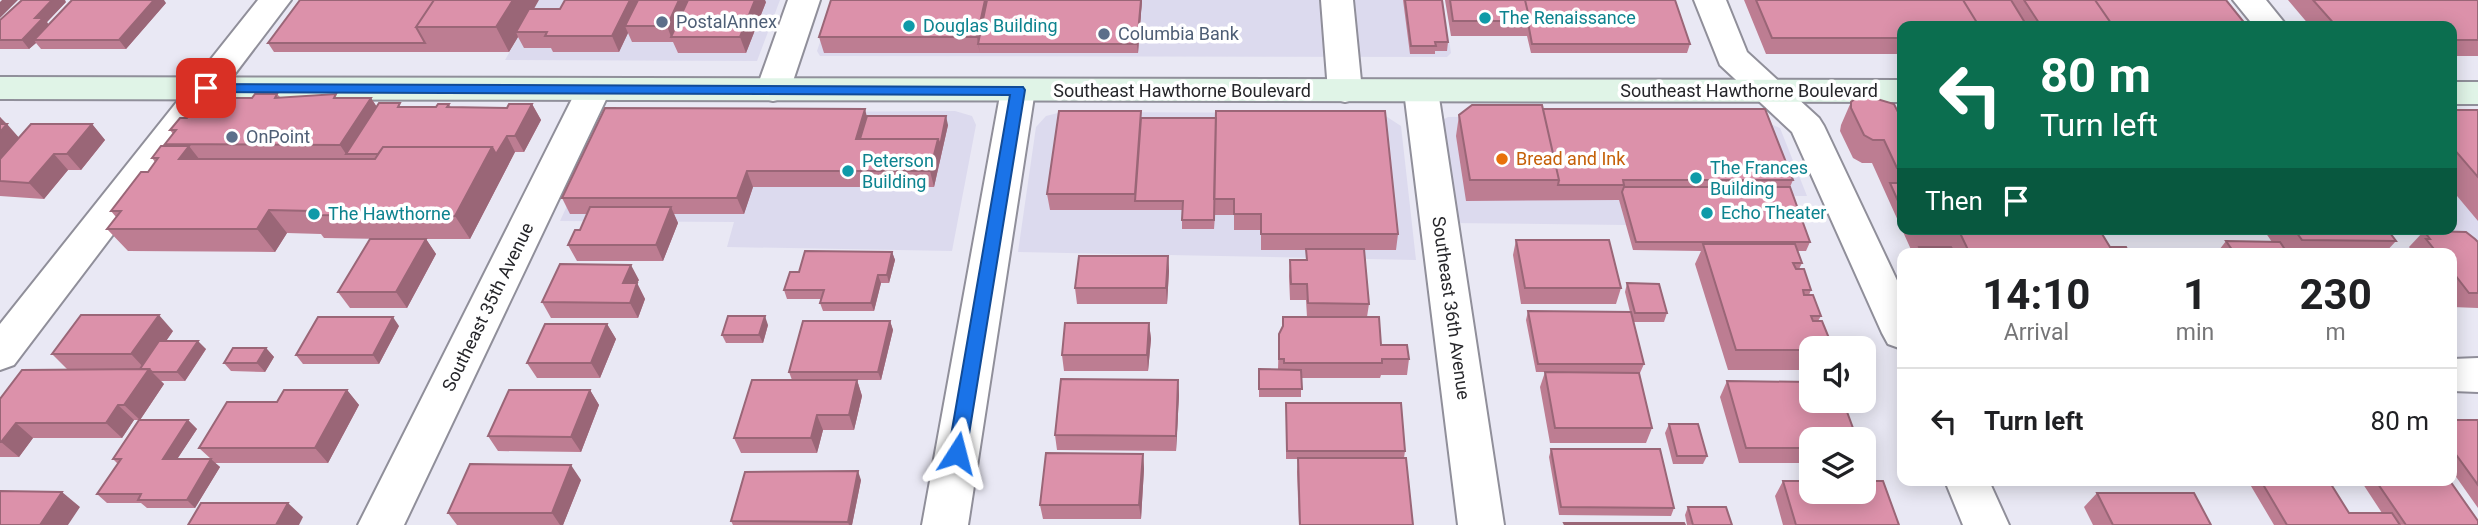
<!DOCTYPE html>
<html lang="en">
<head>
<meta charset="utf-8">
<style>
	:root { --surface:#fff; --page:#f6f6f6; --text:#202124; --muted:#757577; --line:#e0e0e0 }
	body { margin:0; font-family:Roboto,sans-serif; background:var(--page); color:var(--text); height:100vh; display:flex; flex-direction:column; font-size:26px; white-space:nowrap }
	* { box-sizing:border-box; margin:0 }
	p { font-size:23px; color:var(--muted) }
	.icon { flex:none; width:38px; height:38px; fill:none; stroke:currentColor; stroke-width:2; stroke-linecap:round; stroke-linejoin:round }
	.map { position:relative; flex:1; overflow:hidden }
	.details { position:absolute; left:1897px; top:248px; width:560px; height:238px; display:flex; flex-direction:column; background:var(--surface); border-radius:14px; box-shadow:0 4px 18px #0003 }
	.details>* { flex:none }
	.hud { position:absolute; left:1897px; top:21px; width:560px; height:214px; border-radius:14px; box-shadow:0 4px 18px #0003; background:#0b6e4f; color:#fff; overflow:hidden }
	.tools { position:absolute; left:1799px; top:336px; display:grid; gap:14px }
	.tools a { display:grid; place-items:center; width:77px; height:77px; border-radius:14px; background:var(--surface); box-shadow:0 4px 18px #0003; font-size:35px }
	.pin { position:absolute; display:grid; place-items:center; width:60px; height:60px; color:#fff; margin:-30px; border-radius:14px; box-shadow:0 4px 10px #0006 }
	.me { position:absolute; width:77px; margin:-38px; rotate:9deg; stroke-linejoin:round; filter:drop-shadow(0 0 5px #0008) }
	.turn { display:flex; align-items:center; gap:24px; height:147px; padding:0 28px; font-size:32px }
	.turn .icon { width:91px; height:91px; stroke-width:2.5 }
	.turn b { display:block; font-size:49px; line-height:60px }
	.then { display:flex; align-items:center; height:66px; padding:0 28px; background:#0003; gap:14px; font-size:26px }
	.eta { display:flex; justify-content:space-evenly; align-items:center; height:119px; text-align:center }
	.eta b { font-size:42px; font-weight:700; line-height:49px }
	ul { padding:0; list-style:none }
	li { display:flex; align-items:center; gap:21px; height:105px; padding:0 28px; border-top:2px solid var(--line) }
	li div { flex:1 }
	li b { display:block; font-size:26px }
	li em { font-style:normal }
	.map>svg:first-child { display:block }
</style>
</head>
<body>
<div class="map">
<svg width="2478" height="525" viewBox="0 0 2478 525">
	<rect width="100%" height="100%" fill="#e9e8f4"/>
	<path fill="#dcdaee" d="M539,0H780L757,61L505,60Z
		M834,0H1443L1451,53L1447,57L820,56L817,51Z
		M955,111L972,116L976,125L952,251L727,247L734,222L560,221L606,121L626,113Z
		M1062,112L1381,113L1401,126L1416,260L1018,252L1036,127L1046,116Z
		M1732,113L1749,115L1780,128L1807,196H1618L1626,225L1449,223L1439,122L1448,117Z
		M2452,122H2478V273L2443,229H2452Z"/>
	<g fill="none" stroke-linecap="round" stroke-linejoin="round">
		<defs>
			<path id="street" d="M258,0H291L14,365L0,370V324Z
				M788,0H820L790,90L785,98L773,101L761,98L756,90Z
				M1321,0H1353L1362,91L1357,99L1345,102L1333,99L1328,91Z
				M1694,0H1726L1747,52L1819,118L1824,126L1902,291V349L1888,344L1882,333L1792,132L1720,65Z
				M2233,0H2266L2287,26H2254Z
				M594,78L606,81L611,89L404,525H358L577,89L582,81Z
				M1018,79L1030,82L1035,90L968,525H922L1001,90L1006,82Z
				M1421,80L1433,83L1438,91L1504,525H1458L1404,91L1409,83Z
				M2478,358V392L2452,391V359Z
				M1945,481H1989L2009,525H1963Z"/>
			<path id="secondary" d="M0,77L1902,80V102L0,99Z
				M2452,82H2478V104H2452Z"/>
		</defs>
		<use href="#street" stroke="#908f9a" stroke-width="4"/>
		<use href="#secondary" stroke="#908f9a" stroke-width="4"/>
		<use href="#street" fill="#fff" fill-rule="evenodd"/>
		<use href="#secondary" fill="#e0f4e7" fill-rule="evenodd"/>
	</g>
	<path fill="#bd7d92" d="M831,0H1156H1142L1138,53H824L819,37Z
		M1403,0H1442L1448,42L1447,51H1435V54H1410Z
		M1445,0H1675L1690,44L1687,53H1531L1527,36H1451Z
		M1744,0H2226L2247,26H1902V54H1766Z
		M2288,0H2478V56H2452V26H2310Z
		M66,2L47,22L48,25L166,3L126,49H41L36,43L29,49H0V20Z
		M766,2L746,53H678L673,42H632L628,33L619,52H553L551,48H524L518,37L509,52H274L268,43L534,9H560Z
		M277,94L280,97L371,98L377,107H436L449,104L451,108H507L532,104L541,120L524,152H515L470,239H426L436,254L407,308H350L338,292L384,239L324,238L321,234L287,233L275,252L128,251L107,229L116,217L111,211L148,172L155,162L152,158L167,146L165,144L173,134L170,130L187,118L195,108L193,105Z
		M1851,102L1902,111V229H2099L2110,247L2129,254H1913L1872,163H1862L1853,158L1840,131L1841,125Z
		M1543,109L1793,180L1790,187L1810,242L1806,251H1797L1802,263L1799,269L1811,290L1809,295L1821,316L1818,321L1831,343L1828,348H1811V370H1728L1695,264L1701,251L1633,250L1619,200L1466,201L1456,136L1459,115Z
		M2452,110H2478V221L2452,190Z
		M1141,111V118L1398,234L1396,250H1364L1369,304L1367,317L1381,345L1409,359L1407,375H1381L1380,378H1301V397H1259V369H1278L1279,334L1283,327V317H1307L1306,300H1290L1289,276L1290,260H1306V250H1261V230H1234V215H1215L1214,229H1182V210H1050L1047,194Z
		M867,116L948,125L934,187H753L744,214H674L678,223L663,261H577L568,245L580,230L587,214H570L562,198Z
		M0,117L5,124L19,138L92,124L105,140L81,170H68L44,199L0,196Z
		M2263,229H2387L2396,241L2384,254H2216L2226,241L2272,242Z
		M2424,231L2478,242V308L2452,307V254H2411L2413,252L2409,247Z
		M1516,240L1621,288L1616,304H1521L1513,255Z
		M892,252L895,260L889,283H881L874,311H823L820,303L821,299H787L784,290L799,272Z
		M1168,256L1169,271L1167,304H1077L1075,288Z
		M639,280L637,283L645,299L638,318H551L542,302Z
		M1627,283L1667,313L1664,322H1633L1644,364L1640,373H1639L1652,428L1646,443H1550L1540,387L1545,372H1536L1526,320L1528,311L1630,312L1625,292Z
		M890,321L893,330L881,380H857L862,396L854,430H823L817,453H741L734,438L792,380L789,372Z
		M1149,323L1151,339L1148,371H1064L1062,355Z
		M607,324L616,339L600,378H537L527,363Z
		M768,325L763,343H726L722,335Z
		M399,326L379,364H303L296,355Z
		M173,331L166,341L206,349L185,381H161L164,384L140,420H134L122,438H33L19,457H0V399L68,370L52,354Z
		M266,348L274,357L265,372L231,371L224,363Z
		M1178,380L1179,395L1176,451L1057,450L1055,435Z
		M1727,381L1811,439V463H1739L1720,397Z
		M347,390L359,405L328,463H215L220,467L195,508H147L141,503H107L97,494L118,464L113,459L188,420L197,429L177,459H211L199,448L277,402Z
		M590,390L599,405L581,452L498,451L488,436Z
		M1286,412L1405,451L1404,458L1413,525H1299L1297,472L1298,459H1286Z
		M2452,420H2478V508L2452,471Z
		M1669,424L1707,456L1703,464H1673L1665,433Z
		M1551,449L1674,508L1671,516L1559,515L1549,457Z
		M1143,454L1144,469L1141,519H1043L1040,505Z
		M581,480L563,525H457L448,513Z
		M861,480L852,525H733L731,521Z
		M1783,481L1899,525H1783L1775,496Z
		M2184,481H2231L2226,486H2187Z
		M2248,481H2329L2349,513H2382L2361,481H2450L2478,525H2274Z
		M2097,493L2211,525H2093L2084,507Z
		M1688,507L1732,525H1687L1685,515Z"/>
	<path fill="#9a6677" d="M2,0H18L0,18V2Z
		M52,0H65L66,2L47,22L50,27L34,40L36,43L29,49L22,40L35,18Z
		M154,0H164L166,3L126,49L119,40Z
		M513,0H539L521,32H516L518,37L509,52L496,27Z
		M630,0H643L625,26L628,33L619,52L612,36Z
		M679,0H690L671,37L673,42L667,26Z
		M755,0H765L766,2L746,53L740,37Z
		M985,0H991L978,44L980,53L977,37Z
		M1141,0H1142L1138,53L1137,44Z
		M371,98L387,123L346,154L340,145Z
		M532,104L541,120L524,152L515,136Z
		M865,109L869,125L863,146L856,139Z
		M946,116L948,125L934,187L930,171L938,139Z
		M0,117L6,123L0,130Z
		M7,124L21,140L0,164V132Z
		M92,124L105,140L81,170L67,154Z
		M507,136L515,152L470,239L455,216L492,147Z
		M189,146L207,169L179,159Z
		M54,154L68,170L44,199L29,183Z
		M747,171L753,187L744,214L737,198Z
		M671,207L678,223L663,261L656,245Z
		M269,210L287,233L275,252L257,229Z
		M426,239L436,254L407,308L396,292Z
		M892,252L895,260L889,283L887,275Z
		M1168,256L1169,271L1167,304L1166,288Z
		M631,265L639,280L637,283L645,299L638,318L630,303L623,283Z
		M878,275L881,283L874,311L871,303Z
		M159,315L173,331L146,370L131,354Z
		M765,316L768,325L763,343L759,335Z
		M393,317L399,326L379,364L373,355Z
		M890,321L893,330L881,380L878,372Z
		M1149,323L1151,339L1148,371L1147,355Z
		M607,324L616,339L600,378L591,363Z
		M198,341L206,349L185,381L177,372Z
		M266,348L274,357L265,372L257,363Z
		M149,369L164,384L140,420L124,405Z
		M857,380L862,396L854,430L849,415Z
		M1178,380L1179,395L1176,451V436Z
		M347,390L359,405L328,463L315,448Z
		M590,390L599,405L581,452L571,437Z
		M118,405L134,420L122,438L106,423Z
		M817,415L823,430L817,453L811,438Z
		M188,420L197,429L172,467L163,459Z
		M16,423L33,438L19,457L1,442Z
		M1143,454L1144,469L1141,519L1139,505Z
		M211,459L220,467L195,508L187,500Z
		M571,465L581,480L563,525H560L552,513Z
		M858,471L861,480L852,525H849L848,522Z
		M62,492L80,507L68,525H40Z
		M288,503L303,517L299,525H276Z"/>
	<path fill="#dc91aa" stroke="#9a6677" stroke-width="2" d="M22,0H52L35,18H43L22,40H0V20Z
		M72,0H154L119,40H34Z
		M300,0H434L416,27L425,43H268Z
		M434,0H513L496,27H416Z
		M565,0H630L612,36H545L547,32H516L529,9H560Z
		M638,0H679L667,26H625Z
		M688,0H755L740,37H671Z
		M831,0H985L977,37H819Z
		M987,0H1141L1137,44H978Z
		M1405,0H1442L1448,42H1435L1436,46H1411Z
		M1450,0H1525L1530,21H1453Z
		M1525,0H1675L1690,44H1532L1529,28L1530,21Z
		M1756,0H1963L1979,26H1902V38H1772Z
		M1963,0H2011L2027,26H1979Z
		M2024,0H2095L2113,26H2041Z
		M2095,0H2226L2247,26H2113Z
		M2313,0H2478V40H2452V26H2336Z
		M255,94H277L275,98L336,94L334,98H371L340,145L165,144L176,130H170L180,118H187L197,105H193L198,98H252Z
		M1858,96H1867L1894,104L1902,120V169L1897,168L1884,140H1873L1864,135L1851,108V102Z
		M379,103H400L398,107H436L438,104H449L447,107L507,108L509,104H532L515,136H507L496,154L492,147H383L378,154H346Z
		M1472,105H1542L1559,180H1470L1459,115Z
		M605,108L865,109L856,139H938L930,171H747L737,198H562Z
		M1543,109H1765L1793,180H1623L1624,185H1558L1559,180Z
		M2452,110H2478V177L2452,147Z
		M1059,111H1141L1135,194H1047Z
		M1216,111H1385L1398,234H1261V214H1234V199H1214Z
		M1898,111H1902V120Z
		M867,116H946L940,146L938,139H860Z
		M1141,118H1216L1214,220H1182L1183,201H1135Z
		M0,124H7L0,132Z
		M31,124H92L67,154H54L29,183L0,181V159Z
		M161,146H189L179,159H375L383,147H492L455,216L308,215L311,211L269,210L257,229H107L121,211H111L141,172H148L158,158H152Z
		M1890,183H1902V210Z
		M1624,187H1790L1810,242H1636L1622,192Z
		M590,207H671L656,245H568L575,230H580Z
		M1925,229H2099L2110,247H2126L2129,254H1970L1960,233H1927Z
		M2294,229H2387L2396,241L2302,240Z
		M2424,231L2466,232L2475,239L2478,242V293H2469L2452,271V254H2438L2426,239H2430Z
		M370,239H426L396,292H338Z
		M1516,240H1609L1621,288H1525Z
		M2226,241L2280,242L2288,254H2235Z
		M1703,244H1795L1802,263H1793L1796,269H1804L1811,290H1803L1804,295H1813L1821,316H1811L1813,321H1822L1831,343H1821L1823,348H1811V350H1736Z
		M1919,247H1951L1955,254H1922Z
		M1306,249H1364L1369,304L1308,303L1307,284H1291L1290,260H1307Z
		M805,251L892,252L887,275H878L871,303H820L824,290H784L790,272H799Z
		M2138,252H2193L2194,254H2139Z
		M1079,256H1168L1166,288H1075Z
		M560,264L631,265L623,283H637L630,303L542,302Z
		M1627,283L1659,284L1667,313H1635Z
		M1528,311L1631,312L1644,364H1538Z
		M81,315H159L131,354H52Z
		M728,316H765L759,335H722Z
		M318,317H393L373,355H296Z
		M1283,317H1379L1381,345H1407L1409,359H1382V363H1284V359H1279V334L1283,326Z
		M803,321H890L878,372H789Z
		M1065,323H1149L1147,355H1062Z
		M545,324H607L591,363H527Z
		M159,341H198L177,372H152L149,369H140Z
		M233,348H266L257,363H224Z
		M149,369L124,405H118L106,423H16L1,442H0V399L22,370Z
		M1259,369L1301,370L1302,389H1259Z
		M1545,372L1639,373L1652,428H1555Z
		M1061,379L1178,380L1176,436L1055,435Z
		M752,380H857L849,415H817L811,438H734Z
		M1727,381L1811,382V401H1843L1857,439H1811V448H1746Z
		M284,390H347L315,448H199L227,402H277Z
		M509,390H590L571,437L488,436Z
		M1286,403H1401L1405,451H1287Z
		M139,420H188L163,459H211L187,500H138L141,494H97L121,459H113Z
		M2452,420H2478V485L2452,449Z
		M1669,424H1698L1707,456H1677Z
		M1551,449H1660L1674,508L1561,507Z
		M1046,453L1143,454L1139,505H1040Z
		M1298,458H1406L1413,525H1300Z
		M470,464L571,465L552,513H448Z
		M858,471L848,522L731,521L745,472Z
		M1783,481H1811V492H1864V481H1883L1899,525H1796Z
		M2261,481H2329L2349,513H2392L2400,525H2287Z
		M2376,481H2450L2478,521V525H2406Z
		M0,491L62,492L40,525H0Z
		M2097,493H2194L2211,525H2113Z
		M201,503H288L276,525H188Z
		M1688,507H1726L1732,525H1693Z
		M1564,523H1684L1685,525H1565Z"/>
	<path fill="#1a73e8" stroke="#114b97" stroke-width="2" d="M206,84L1023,87L1025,90L966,453L963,459L957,461L950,459L948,453L1010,95L201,92L199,88Z"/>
	<g fill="#0f9aa8" stroke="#fff" stroke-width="2.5">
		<circle cx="1485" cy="18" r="7"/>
		<circle cx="909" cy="26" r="7"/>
		<circle cx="848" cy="171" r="7"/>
		<circle cx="1696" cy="178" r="7"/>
		<circle cx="1707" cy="213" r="7"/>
		<circle cx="314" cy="214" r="7"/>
	</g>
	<g fill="#5c6f8a" stroke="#fff" stroke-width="2.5">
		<circle cx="662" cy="22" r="7"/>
		<circle cx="1104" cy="34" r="7"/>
		<circle cx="232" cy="137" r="7"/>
	</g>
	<circle fill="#e8710a" stroke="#fff" stroke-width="2.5" cx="1502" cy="159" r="7"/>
	<g text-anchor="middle" stroke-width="7" stroke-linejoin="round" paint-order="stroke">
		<g font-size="18" fill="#0d838f" stroke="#fff" text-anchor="start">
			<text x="1499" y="24">The Renaissance</text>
			<text x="923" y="32">Douglas Building</text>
			<text x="862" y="167">Peterson<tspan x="862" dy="21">Building</tspan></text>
			<text x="1710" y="174">The Frances<tspan x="1710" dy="21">Building</tspan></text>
			<text x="1721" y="219">Echo Theater</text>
			<text x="328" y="220">The Hawthorne</text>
		</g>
		<g font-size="18" fill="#4e5e75" stroke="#fff" text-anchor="start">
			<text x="676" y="28">PostalAnnex</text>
			<text x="1118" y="40">Columbia Bank</text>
			<text x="246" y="143">OnPoint</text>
		</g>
		<g font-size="18" fill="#26262a" stroke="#fff">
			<text x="1182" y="97">Southeast Hawthorne Boulevard</text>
			<text x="1749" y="97">Southeast Hawthorne Boulevard</text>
			<text transform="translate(488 307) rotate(-64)" y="6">Southeast 35th Avenue</text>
			<text transform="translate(1451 308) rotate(82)" y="6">Southeast 36th Avenue</text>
		</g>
		<g font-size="18" fill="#c56008" stroke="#fff" text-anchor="start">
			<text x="1516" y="165">Bread and Ink</text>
		</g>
	</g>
</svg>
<div class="tools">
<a><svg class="icon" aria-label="sound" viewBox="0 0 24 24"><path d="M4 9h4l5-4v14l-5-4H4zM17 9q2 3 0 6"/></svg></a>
<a><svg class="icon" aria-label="layers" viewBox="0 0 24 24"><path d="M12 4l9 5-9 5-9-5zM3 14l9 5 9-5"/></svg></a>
</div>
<div class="pin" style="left:206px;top:88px;background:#d93025"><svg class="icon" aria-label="arrive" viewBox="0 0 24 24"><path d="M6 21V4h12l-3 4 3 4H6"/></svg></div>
<svg class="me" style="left:957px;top:453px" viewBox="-20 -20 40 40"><path d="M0-17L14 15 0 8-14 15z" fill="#1a73e8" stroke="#fff" stroke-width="4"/></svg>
<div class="hud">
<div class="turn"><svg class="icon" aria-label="left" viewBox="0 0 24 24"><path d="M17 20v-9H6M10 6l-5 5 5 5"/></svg><div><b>80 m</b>Turn left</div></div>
<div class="then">Then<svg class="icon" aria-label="arrive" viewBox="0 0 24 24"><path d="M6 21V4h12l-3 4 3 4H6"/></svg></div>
</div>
<section class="details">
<div class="eta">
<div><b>14:10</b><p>Arrival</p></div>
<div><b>1</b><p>min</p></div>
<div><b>230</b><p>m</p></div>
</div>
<ul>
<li><svg class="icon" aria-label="left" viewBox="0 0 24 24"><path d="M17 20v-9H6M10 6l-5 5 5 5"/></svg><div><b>Turn left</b></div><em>80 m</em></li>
</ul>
</section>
</div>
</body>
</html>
